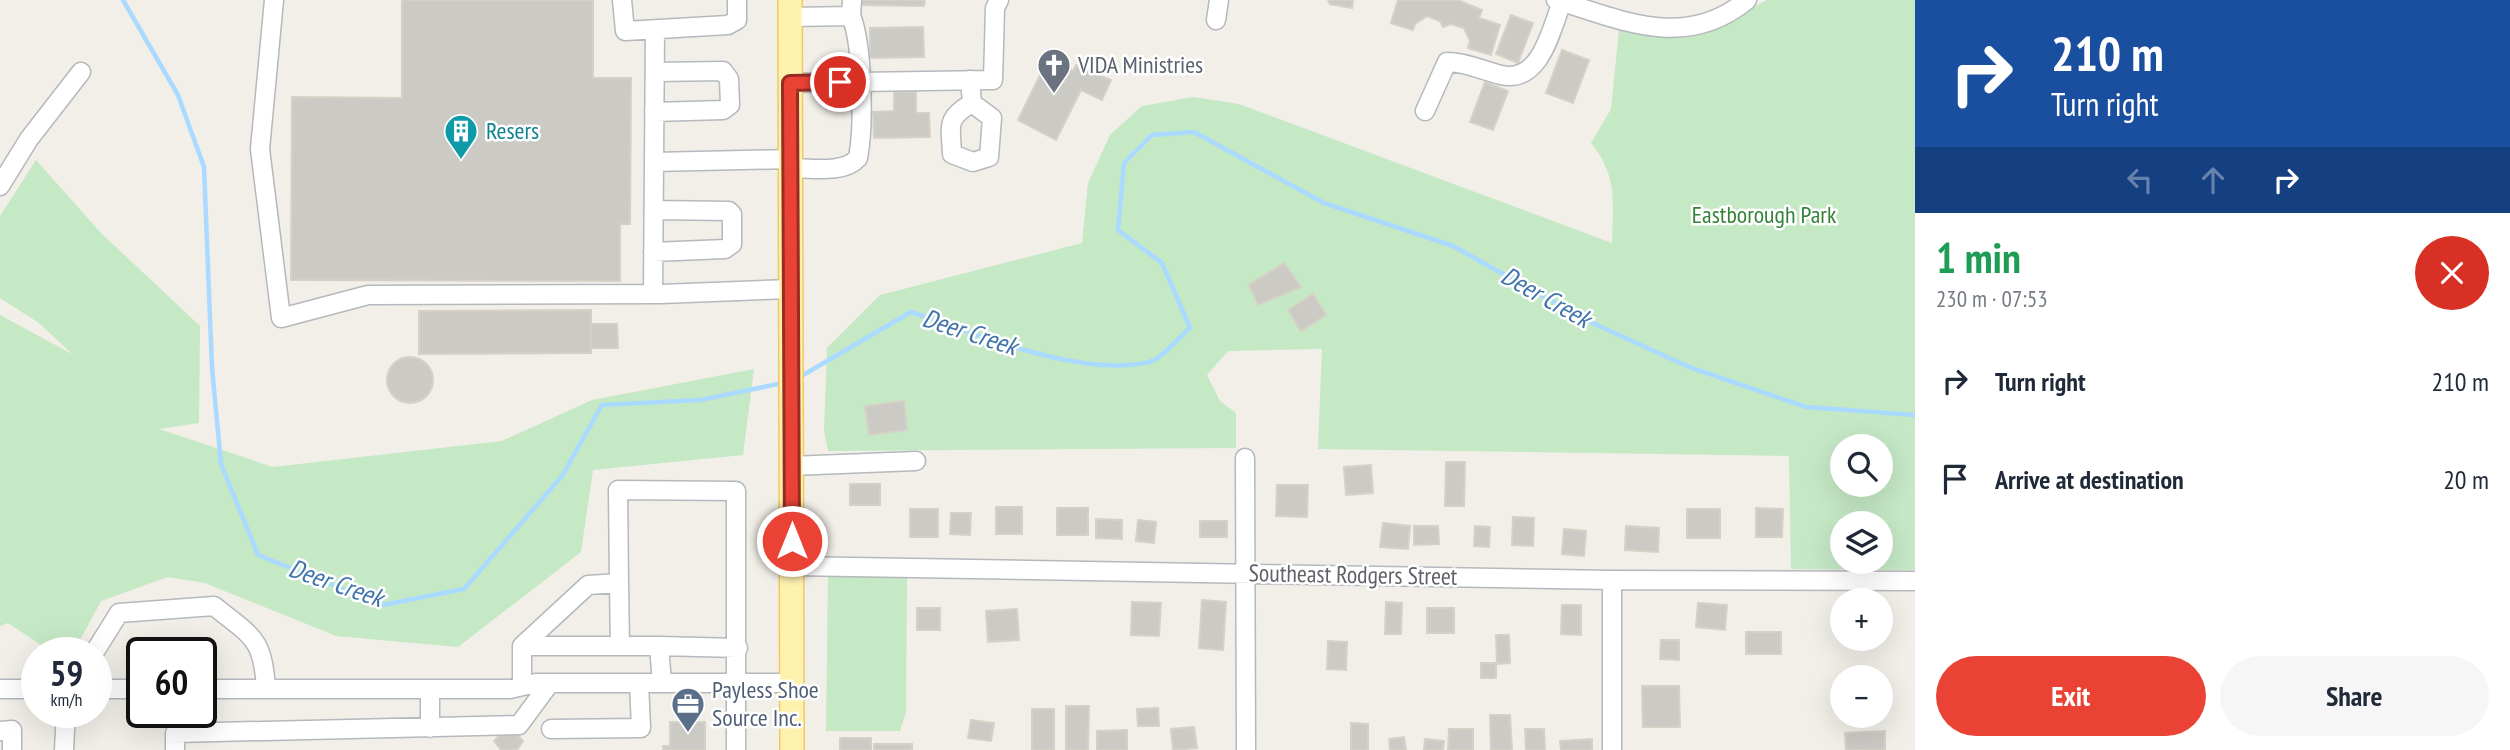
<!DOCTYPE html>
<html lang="en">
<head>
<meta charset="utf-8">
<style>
	:root { --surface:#fff; --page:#f6f6f7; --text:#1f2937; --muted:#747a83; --accent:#ea4335 }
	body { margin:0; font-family:"PT Sans Narrow",sans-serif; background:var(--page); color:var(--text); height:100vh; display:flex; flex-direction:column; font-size:26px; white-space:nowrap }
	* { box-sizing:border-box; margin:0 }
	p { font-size:23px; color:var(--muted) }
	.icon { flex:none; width:38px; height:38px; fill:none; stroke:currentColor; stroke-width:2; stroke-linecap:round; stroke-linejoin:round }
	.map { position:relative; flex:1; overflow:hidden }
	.drawer { display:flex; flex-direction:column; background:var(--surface); width:595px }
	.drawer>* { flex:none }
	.hud { background:#1a4fa0; color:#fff; overflow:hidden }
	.tools { position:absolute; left:1830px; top:434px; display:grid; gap:14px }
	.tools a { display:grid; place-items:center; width:63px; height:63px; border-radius:50%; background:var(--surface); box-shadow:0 7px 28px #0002; font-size:35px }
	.speed { position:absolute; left:21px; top:637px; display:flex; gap:14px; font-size:35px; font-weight:700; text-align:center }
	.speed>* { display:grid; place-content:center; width:91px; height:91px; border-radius:50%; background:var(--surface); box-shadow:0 7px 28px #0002; line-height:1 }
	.speed small { font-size:18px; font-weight:400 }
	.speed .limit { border:4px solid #111; border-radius:10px; background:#fff; color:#111 }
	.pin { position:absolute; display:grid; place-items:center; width:60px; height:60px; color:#fff; margin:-30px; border:4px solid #fff; border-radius:50%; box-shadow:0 2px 7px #0007 }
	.me { position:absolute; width:77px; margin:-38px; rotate:0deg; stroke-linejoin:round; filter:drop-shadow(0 0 5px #0008) }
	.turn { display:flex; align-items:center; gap:24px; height:147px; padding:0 21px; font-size:32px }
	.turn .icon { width:91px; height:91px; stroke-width:2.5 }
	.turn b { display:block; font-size:49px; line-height:60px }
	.lanes { display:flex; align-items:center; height:66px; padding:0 21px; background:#0003; justify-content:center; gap:35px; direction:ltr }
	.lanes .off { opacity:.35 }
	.round { display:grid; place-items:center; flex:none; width:74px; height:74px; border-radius:37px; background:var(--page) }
	.headline { display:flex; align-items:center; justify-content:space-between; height:119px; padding:0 21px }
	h1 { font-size:42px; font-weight:700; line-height:52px; color:#1e9e55 }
	.button { display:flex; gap:14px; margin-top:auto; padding:14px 21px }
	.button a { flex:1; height:80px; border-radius:42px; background:var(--accent); color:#fff; font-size:28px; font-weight:700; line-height:80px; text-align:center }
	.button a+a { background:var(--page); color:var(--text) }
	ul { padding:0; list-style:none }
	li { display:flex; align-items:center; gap:21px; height:98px; padding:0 21px }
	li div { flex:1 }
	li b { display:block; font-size:26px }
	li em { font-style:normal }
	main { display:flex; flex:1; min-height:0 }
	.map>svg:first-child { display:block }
</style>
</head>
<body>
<main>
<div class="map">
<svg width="1915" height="750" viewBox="0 0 1915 750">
	<rect width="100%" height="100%" fill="#f1efe8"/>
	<path fill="#c5e8c5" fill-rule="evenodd" d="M1767,0H1915V570L1791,569L1789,456L1318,449L1322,349L1228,351L1207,375L1220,401L1236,413V448L828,451L824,431L827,348L880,295L1082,243L1088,183L1110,135L1142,106L1193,97L1239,104L1612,243C1613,203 1618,176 1591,143L1611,109L1619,30L1671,37L1715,28ZM1843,446H1881V485H1843ZM1843,523H1881V562H1843Z
		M36,160L102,234L200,326L199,423L159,429L273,467L502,441L592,400L754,369L743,455L593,470L581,552L458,647L336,636L205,583L168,577L101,601L73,653H53L8,623L0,626V315L72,354L39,323L0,298V216Z
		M828,574L907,577L906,712L900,731H826Z"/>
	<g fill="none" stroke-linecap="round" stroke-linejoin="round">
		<path stroke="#aadaff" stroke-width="4.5" d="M123,0L178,95L204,167L212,368L221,464L258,555L383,605L464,589L562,476L602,405L700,400L783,383
			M798,378L911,312C976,334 1081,378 1149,362C1162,359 1179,337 1190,328L1162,263L1118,230L1124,163L1152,135L1194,132L1324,203L1453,246L1586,320L1689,367L1806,407L1915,415"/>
	</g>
	<path fill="#cccac5" stroke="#d6d1c6" stroke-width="2" d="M402,0H593V78H631L630,224H620V281L291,280L292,97L402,98Z
		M862,0H925L924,6L862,5Z
		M1328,0H1353L1352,8L1330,4Z
		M1398,0H1458L1482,10L1479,18L1500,25L1491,55L1468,48L1470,41L1464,28L1451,24L1443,27L1440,21L1427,16L1415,24L1413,30L1391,23Z
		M1511,15L1533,23L1518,63L1496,54Z
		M923,27L924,57L870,58V28Z
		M1562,50L1589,60L1573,103L1546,93Z
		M1048,59L1073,71L1076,65L1111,80L1102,100L1081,90L1056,140L1018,120Z
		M1485,82L1508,91L1493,130L1470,122Z
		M894,92H916V113H929L930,137L874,138L873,112L894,111Z
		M1284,263L1301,287L1258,305L1249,285Z
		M1313,294L1326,315L1301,331L1288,310Z
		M591,310V353L419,354V311Z
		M591,324H617L618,348H591Z
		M387 380a23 23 0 1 1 46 0a23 23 0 1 1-46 0Z
		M904,401L907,430L869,435L865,406Z
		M1446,462H1465L1464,506H1445Z
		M1371,465L1373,493L1346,495L1344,467Z
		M850,484H880V505H850Z
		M1277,485H1308L1307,517L1276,516Z
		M996,507H1022V534H996Z
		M1057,508H1088V535H1057Z
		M1756,508L1783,509L1782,537H1756Z
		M910,509H938V537H910Z
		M1687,509H1720V538H1687Z
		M951,513H971L970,535L950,534Z
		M1513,517L1534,518L1533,546L1512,545Z
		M1096,519L1122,520V539L1096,538Z
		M1138,520L1156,522L1154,543L1136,541Z
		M1200,521H1227V537H1200Z
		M1383,523L1410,526L1408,549L1380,547Z
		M1414,526H1438L1439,544L1414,545Z
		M1475,526L1490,527L1489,547L1474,546Z
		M1626,526L1659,528L1658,552L1625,550Z
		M1564,529L1586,531L1584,556L1562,554Z
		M1202,600L1226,602L1223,650L1199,648Z
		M1132,602L1161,603L1159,636L1131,635Z
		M1386,602L1402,603L1401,634H1385Z
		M1698,603L1727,605L1725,630L1696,627Z
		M1562,605H1581V635L1561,634Z
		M917,608H940V630H917Z
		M1427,608H1454V633H1427Z
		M1017,609L1019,640L988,642L986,611Z
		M1746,632H1781V654H1746Z
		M1496,635H1509L1510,663L1497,664Z
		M1661,640H1679V660L1660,659Z
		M1328,641L1347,642L1346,670L1327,669Z
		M1481,663H1496V678H1481Z
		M1642,686H1679L1680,727H1643Z
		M1066,706H1089L1088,750H1066Z
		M1158,708L1159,726H1138L1137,709Z
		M1032,709H1054V750H1032Z
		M1490,715H1510L1512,750H1491Z
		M971,720L994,723L991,741L968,738Z
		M670,722H705V750H663V746H670Z
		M1351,723L1368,724V750H1351Z
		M1194,727L1197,748L1173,750L1171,729Z
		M1449,729H1473V750H1448Z
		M1525,729H1544L1545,750H1526Z
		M1127,730V750H1097V731Z
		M1885,731V750H1846L1845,733Z
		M517,734L523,741L517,750H501L494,741L500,735Z
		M1404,737L1406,750H1390L1389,739Z
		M840,738H871V750H840Z
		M1425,739L1444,741L1443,750H1424Z
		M1592,739V750H1561L1560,741Z
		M874,744H912V750H874Z"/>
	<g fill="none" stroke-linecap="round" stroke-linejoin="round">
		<defs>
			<path id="minor" d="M274,0L260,149L281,318L368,295L661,294L791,289
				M622,0L625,31L728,25L737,20V0
				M1556,0C1622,20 1685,51 1747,0
				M790,17L851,16L852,0
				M1216,20L1219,0
				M970,80L972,103C945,119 951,125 952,154L973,162L989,157L992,118L972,103
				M790,83L993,80L995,8L999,0
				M1425,111L1447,62C1466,62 1484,71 1501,75C1541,84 1551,29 1562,2
				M654,112L723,110L730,105L729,79L723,71L655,72
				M654,162L791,159
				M791,168C811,168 844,174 858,158C864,128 863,44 851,16
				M0,186L29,139L81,72
				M653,252L725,249L732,244V214L729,211L654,210
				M653,294L655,30
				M1245,458L1246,750
				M791,466L916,461
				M792,566L1612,580L1915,581
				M619,583L620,646H659L662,683
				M522,646H620
				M659,646L738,648
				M94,653L119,613L214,606C252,637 263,637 266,689
				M522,686V646L588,585L619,583L618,490L736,491V750
				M0,689H37
				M96,689H142
				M201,689H510L536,683H792
				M430,728V689
				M551,729L641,728L639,683
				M0,731L12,730V750
				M64,750L66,712
				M175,750V733L519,725L550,683
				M1612,750V580"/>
			<path id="major" d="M790,0L792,750"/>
		</defs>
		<use href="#minor" stroke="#b5b8bc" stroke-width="21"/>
		<use href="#major" stroke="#f2c960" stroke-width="26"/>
		<use href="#minor" stroke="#fff" stroke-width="18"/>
		<use href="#major" stroke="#fff2af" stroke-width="23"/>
	</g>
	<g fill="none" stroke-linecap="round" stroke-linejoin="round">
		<defs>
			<path id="route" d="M792,541L790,83L840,82"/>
		</defs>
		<use href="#route" stroke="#982c22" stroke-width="18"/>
		<use href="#route" stroke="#ea4335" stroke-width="12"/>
	</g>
	<defs>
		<symbol id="church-pin" viewBox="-11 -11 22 30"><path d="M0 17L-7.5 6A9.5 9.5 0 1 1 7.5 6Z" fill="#6b7280" stroke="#fff"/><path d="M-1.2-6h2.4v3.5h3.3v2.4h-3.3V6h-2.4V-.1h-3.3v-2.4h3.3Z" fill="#fff"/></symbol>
		<symbol id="building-pin" viewBox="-11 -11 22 30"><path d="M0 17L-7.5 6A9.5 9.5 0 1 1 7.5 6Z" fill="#0f9aa8" stroke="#fff"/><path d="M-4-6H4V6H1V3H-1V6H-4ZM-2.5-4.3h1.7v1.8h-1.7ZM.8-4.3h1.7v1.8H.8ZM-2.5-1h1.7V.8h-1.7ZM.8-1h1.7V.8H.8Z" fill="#fff"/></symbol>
		<symbol id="office-pin" viewBox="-11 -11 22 30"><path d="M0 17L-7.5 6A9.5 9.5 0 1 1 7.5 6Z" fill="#5c6f8a" stroke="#fff"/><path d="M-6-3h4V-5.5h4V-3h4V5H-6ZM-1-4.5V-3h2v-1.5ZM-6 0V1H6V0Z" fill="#fff"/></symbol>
	</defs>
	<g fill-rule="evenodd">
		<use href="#church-pin" x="1035" y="46" width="38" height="52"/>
		<use href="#building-pin" x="442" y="112" width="38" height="52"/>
		<use href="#office-pin" x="669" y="685" width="38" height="52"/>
	</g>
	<g text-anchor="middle" stroke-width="5" stroke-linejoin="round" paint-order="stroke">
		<g font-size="24" fill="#5b616d" stroke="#fff" text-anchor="start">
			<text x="1078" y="73">VIDA Ministries</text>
		</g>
		<g font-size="24" fill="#0d838f" stroke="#fff" text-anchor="start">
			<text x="486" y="139">Resers</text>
		</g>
		<g font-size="24" fill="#348238" stroke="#fff">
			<text x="1764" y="223">Eastborough Park</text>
		</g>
		<g font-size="24" fill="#5f6368" stroke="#fff">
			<text transform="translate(1353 575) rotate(1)" y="8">Southeast Rodgers Street</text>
		</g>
		<g font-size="24" fill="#4e5e75" stroke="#fff" text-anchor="start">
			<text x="712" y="698">Payless Shoe<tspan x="712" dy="28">Source Inc.</tspan></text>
		</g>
		<g font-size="26" font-style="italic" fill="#4174aa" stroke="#fff">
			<text transform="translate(1546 297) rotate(29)" y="9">Deer Creek</text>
			<text transform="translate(970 332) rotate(18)" y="9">Deer Creek</text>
			<text transform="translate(336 583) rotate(19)" y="9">Deer Creek</text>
		</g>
	</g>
</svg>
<div class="tools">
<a><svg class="icon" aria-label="search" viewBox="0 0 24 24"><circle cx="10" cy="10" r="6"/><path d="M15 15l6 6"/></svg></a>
<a><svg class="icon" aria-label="layers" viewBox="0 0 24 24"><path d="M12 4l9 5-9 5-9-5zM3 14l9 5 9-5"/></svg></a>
<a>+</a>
<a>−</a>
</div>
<div class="speed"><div>59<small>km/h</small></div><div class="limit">60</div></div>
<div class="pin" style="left:840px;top:82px;background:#d93025"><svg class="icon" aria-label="arrive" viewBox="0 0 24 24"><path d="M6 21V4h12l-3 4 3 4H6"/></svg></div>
<svg class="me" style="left:792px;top:541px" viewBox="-20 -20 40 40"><circle r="17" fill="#ea4335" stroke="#fff" stroke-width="3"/><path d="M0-11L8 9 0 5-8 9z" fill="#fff"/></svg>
</div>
<section class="drawer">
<div class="hud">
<div class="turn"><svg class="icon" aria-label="right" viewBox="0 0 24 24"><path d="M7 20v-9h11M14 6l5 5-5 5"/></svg><div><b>210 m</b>Turn right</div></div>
<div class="lanes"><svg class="icon off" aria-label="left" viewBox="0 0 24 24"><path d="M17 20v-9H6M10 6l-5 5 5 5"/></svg><svg class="icon off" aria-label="ahead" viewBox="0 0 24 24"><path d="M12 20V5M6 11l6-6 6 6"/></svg><svg class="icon" aria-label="right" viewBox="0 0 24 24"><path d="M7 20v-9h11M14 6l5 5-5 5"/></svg></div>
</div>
<div class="headline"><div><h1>1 min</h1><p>230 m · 07:53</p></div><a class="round" style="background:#d93025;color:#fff"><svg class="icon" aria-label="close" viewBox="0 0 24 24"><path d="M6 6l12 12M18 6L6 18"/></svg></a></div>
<ul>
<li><svg class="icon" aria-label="right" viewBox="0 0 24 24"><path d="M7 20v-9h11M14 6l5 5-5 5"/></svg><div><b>Turn right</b></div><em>210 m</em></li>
<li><svg class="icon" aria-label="arrive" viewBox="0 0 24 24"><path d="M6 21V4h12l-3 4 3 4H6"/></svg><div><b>Arrive at destination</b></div><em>20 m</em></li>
</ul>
<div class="button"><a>Exit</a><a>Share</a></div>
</section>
</main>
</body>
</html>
